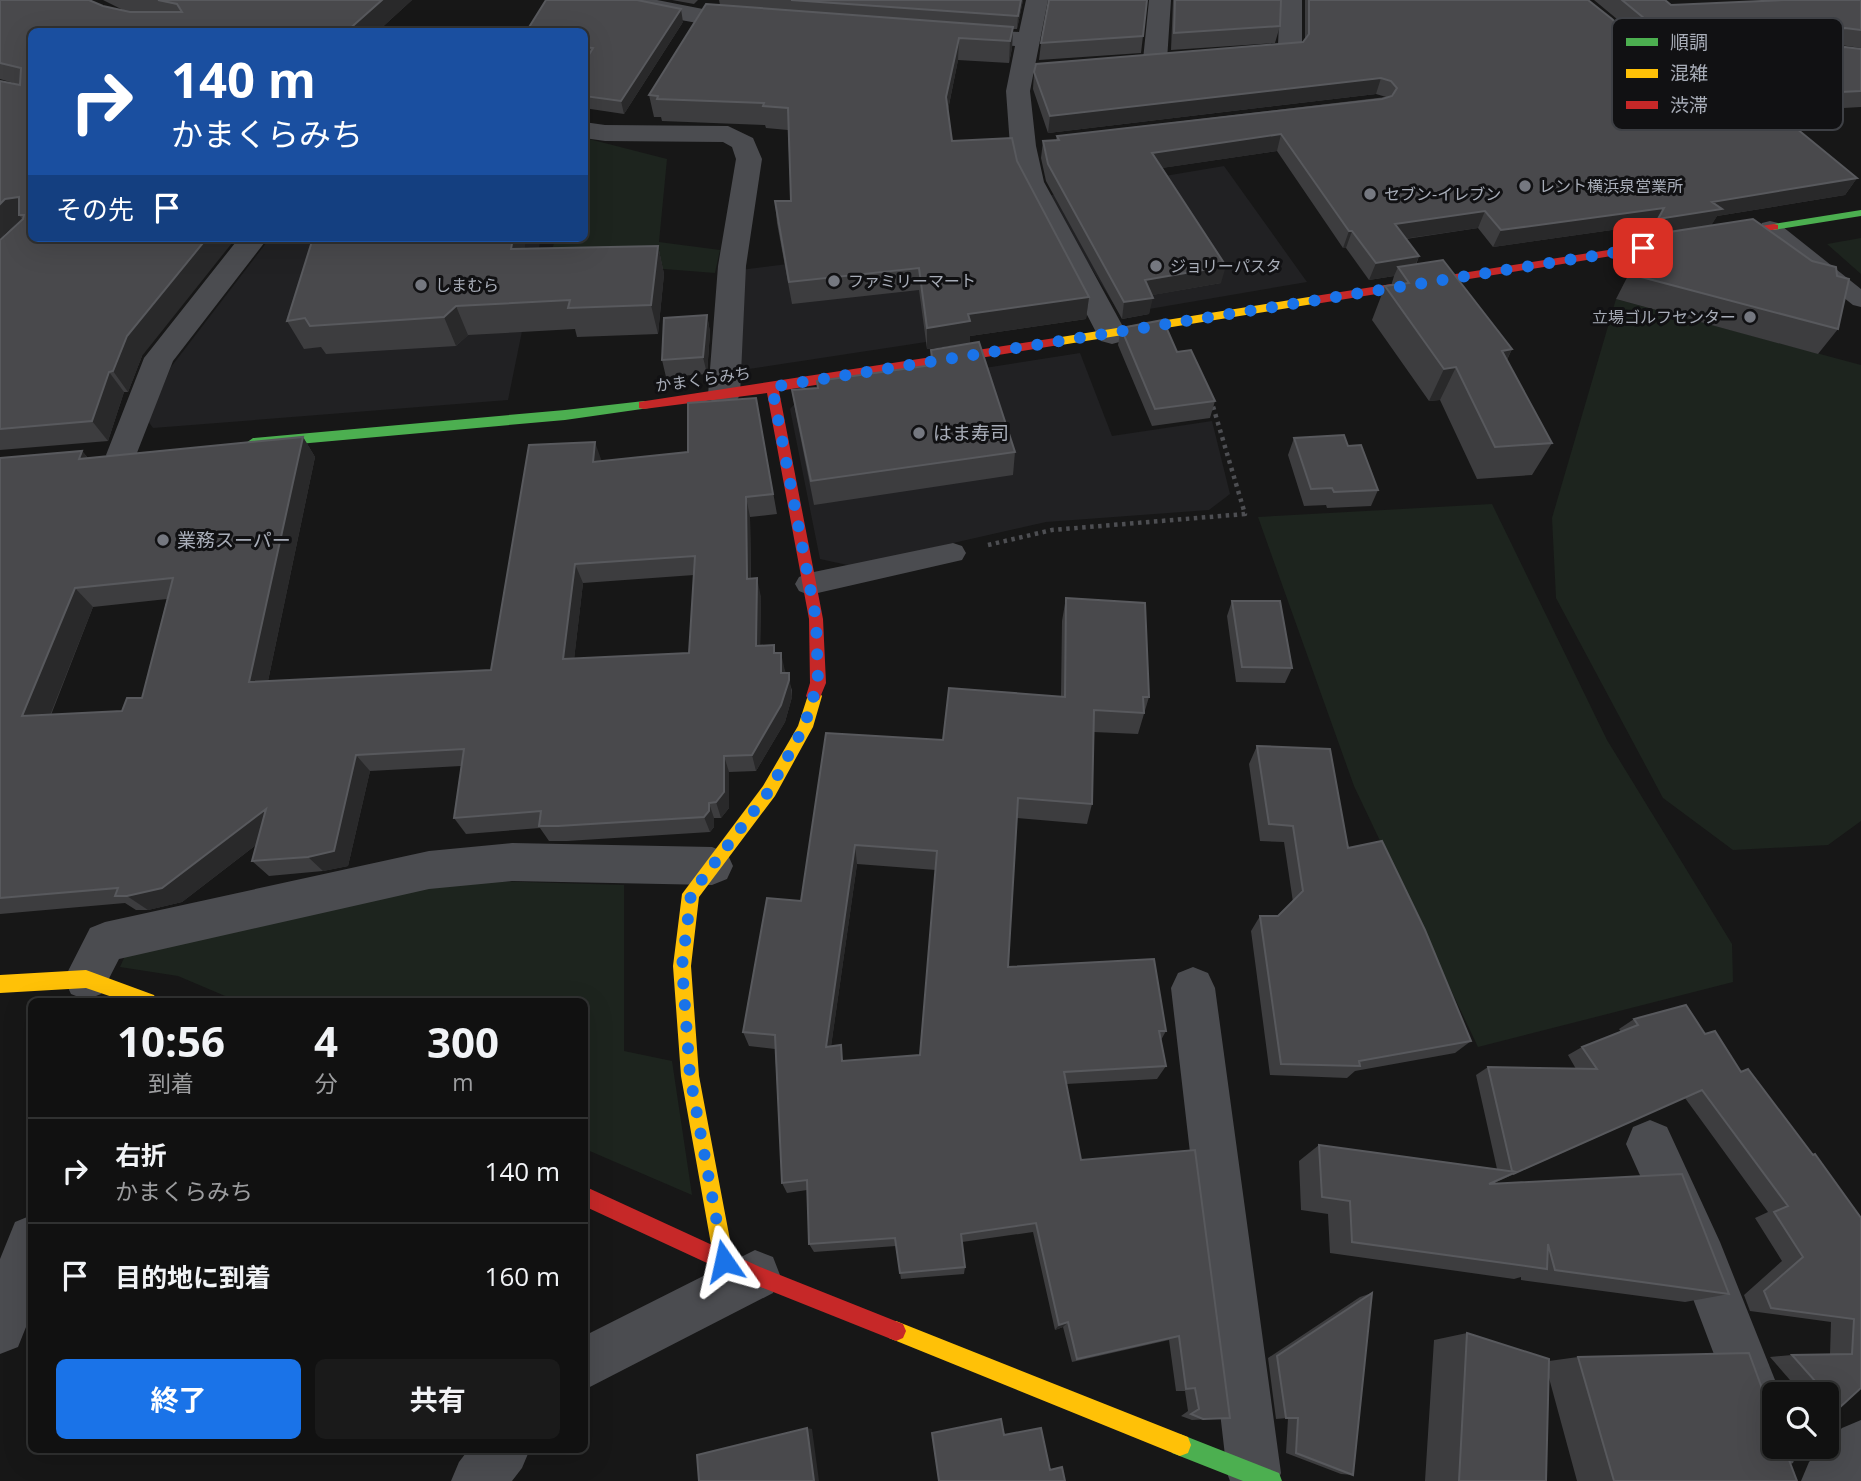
<!DOCTYPE html>
<html lang="ja">
<head>
<meta charset="utf-8">
<style>
	:root { --surface:#111; --page:#1a1a1a; --text:#f1f3f6; --muted:#9c9d9f; --line:#303131; --accent:#1a73e8 }
	body { margin:0; font-family:"Open Sans","Noto Sans JP",sans-serif; background:var(--page); color:var(--text); height:100vh; display:flex; flex-direction:column; font-size:26px; white-space:nowrap }
	* { box-sizing:border-box; margin:0 }
	p { font-size:23px; color:var(--muted) }
	.icon { flex:none; width:38px; height:38px; fill:none; stroke:currentColor; stroke-width:2; stroke-linecap:round; stroke-linejoin:round }
	.map { position:relative; flex:1; overflow:hidden }
	.panel { position:absolute; left:28px; top:998px; width:560px; height:455px; display:flex; flex-direction:column; background:var(--surface); border-radius:10px; box-shadow:0 7px 28px #0002,0 0 0 2px var(--line) }
	.panel>* { flex:none }
	.top-card { position:absolute; left:28px; top:28px; width:560px; height:214px; border-radius:10px; box-shadow:0 7px 28px #0002,0 0 0 2px var(--line); background:#1a4fa0; color:#fff; overflow:hidden }
	.buttons { position:absolute; left:1762px; top:1382px; display:grid; gap:14px }
	.buttons a { display:grid; place-items:center; width:77px; height:77px; border-radius:10px; background:var(--surface); box-shadow:0 7px 28px #0002,0 0 0 2px var(--line); font-size:35px }
	.pin { position:absolute; display:grid; place-items:center; width:60px; height:60px; color:#fff; margin:-30px; border-radius:14px; box-shadow:0 4px 10px #0006 }
	.me { position:absolute; width:77px; margin:-38px; rotate:349deg; stroke-linejoin:round; filter:drop-shadow(0 0 5px #0008) }
	.turn { display:flex; align-items:center; gap:24px; height:147px; padding:0 28px; font-size:32px }
	.turn .icon { width:91px; height:91px; stroke-width:2.5 }
	.turn b { display:block; font-size:49px; line-height:60px }
	.then { display:flex; align-items:center; height:66px; padding:0 28px; background:#0003; gap:14px; font-size:26px }
	.eta { display:flex; justify-content:space-evenly; align-items:center; height:119px; text-align:center }
	.eta b { font-size:42px; font-weight:700; line-height:49px }
	.action { display:flex; gap:14px; margin-top:auto; padding:14px 28px }
	.action a { flex:1; height:80px; border-radius:10px; background:var(--accent); color:#fff; font-size:28px; font-weight:700; line-height:80px; text-align:center }
	.action a+a { background:var(--page); color:var(--text) }
	ul { padding:0; list-style:none }
	li { display:flex; align-items:center; gap:21px; height:105px; padding:0 28px; border-top:2px solid var(--line) }
	li div { flex:1 }
	li b { display:block; font-size:26px }
	li em { font-style:normal }
	.map>svg:first-child { display:block }
</style>
</head>
<body>
<div class="map">
<svg width="1861" height="1481" viewBox="0 0 1861 1481">
	<rect width="100%" height="100%" fill="#171717"/>
	<path fill="#212123" d="M1224,166L1307,282L1120,314L1046,196Z
		M1041,232L926,342L742,370L732,353L740,270Z
		M270,238H541L508,400L153,428L148,421L171,367Z
		M1080,353L1112,436L1212,421L1230,494L1209,510L1046,522L852,566L820,559L790,409L801,397Z"/>
	<path fill="#1d241e" d="M585,138L667,159L659,242L720,250L715,273L550,260L555,238H584Z
		M1861,238V274L1827,244Z
		M1616,299L1861,365V821L1828,845L1733,850L1663,798L1556,598L1552,518Z
		M1492,504L1607,740L1732,944L1733,982L1478,1047L1354,786L1258,517Z
		M459,880L624,885V1051L672,1061L692,1195L585,1149L584,1001H237L178,976L120,967L128,949Z"/>
	<g fill="none" stroke-linecap="round" stroke-linejoin="round">
		<path stroke="#4d4e52" stroke-width="4.5" stroke-dasharray="3.5 4.5" stroke-linecap="butt" d="M988,545L1052,530L1245,514L1212,403"/>
		<path fill="#4b4c50" fill-rule="evenodd" d="M1770,221L1778,223L1861,289V307L1853,305L1762,233L1759,228L1762,223Z
			M953,543L962,546L966,553L962,560L809,595L799,591L795,584L799,577L809,573Z"/>
		<path fill="#4b4c50" fill-rule="evenodd" d="M612,0H657L703,9L759,14L763,19L759,24C724,33 651,14 615,5Z
			M1026,0H1048L1030,91L1036,146L1044,182L1127,334L1123,341L1112,344L1101,341L1097,334L1018,182L1010,146L1006,91L1015,46L961,42L953,40L949,35L953,30L961,28L1019,32Z
			M1149,0H1171L1167,60L1164,65L1155,67L1146,65L1143,60Z
			M1280,0H1302V51L1298,56L1245,61L1237,59L1233,54L1237,49L1278,45Z
			M584,122L605,125L728,126L753,138L762,159L746,266L740,395L735,403L724,406L713,403L708,395L718,266L736,159L732,147L723,142L605,141L584,138Z
			M239,238H268L173,361L133,463L122,467L111,463L106,455L144,358Z
			M512,843L712,847L727,853L733,866L727,879L712,885L512,881L429,889L119,959L101,994L86,1000L71,994L64,979L90,928L105,922L429,851Z
			M1193,967L1208,973L1215,988L1281,1473L1278,1481H1230L1227,1473L1171,988L1178,973Z
			M1650,1120L1667,1127L1720,1242L1781,1395H1774V1447H1799L1793,1463L1774,1471L1755,1463L1681,1267L1626,1144L1633,1127Z
			M32,1215V1312L18,1347L0,1354V1259L15,1222Z
			M755,1250L773,1257L780,1275L773,1293L584,1390V1336Z
			M1861,1420V1481H1801L1809,1462L1823,1447H1827V1443L1842,1428Z
			M469,1449H530L522,1468L512,1481H451L459,1462Z"/>
		<path fill="#4caf50" fill-rule="evenodd" d="M1861,210V216L1774,230L1768,227L1774,224Z
			M644,401L649,402V408L565,420L253,448L246,443L253,438L565,410Z
			M1180,1434L1279,1473L1282,1481H1243L1172,1453L1169,1445L1172,1437Z"/>
		<path fill="#ffc107" fill-rule="evenodd" d="M1315,296L1319,297V303L1055,346L1049,342L1055,338Z
			M814,690L819,692L822,696L813,727L775,796L699,897L691,966L699,1076L734,1261L731,1268L724,1271L717,1268L714,1261L681,1076L673,966L682,894L763,786L798,726L809,692Z
			M86,970L154,995L157,1001H124L86,988L0,993V975Z
			M896,1321L1188,1437L1191,1445L1188,1453L1180,1456L889,1338L886,1331L889,1324Z"/>
		<path fill="#c62828" fill-rule="evenodd" d="M1774,224L1778,225V229L1315,304L1309,300L1315,296Z
			M1055,338L1059,339V345L779,391L823,619L826,683L819,700H809L806,696L810,683L809,619L767,393L644,409L639,408V402Z
			M584,1186L760,1267L903,1324L906,1331L903,1338L896,1341L748,1282L584,1206Z"/>
	</g>
	<path fill="#3d3d3f" fill-rule="evenodd" d="M0,0L103,6L123,10L103,0H412L377,32H32L142,356L128,392H124L108,441L0,450V240L23,220H20L0,238L20,85L0,79Z
		M672,0H698L694,4Z
		M719,0H1023L1017,29H1013L1012,48L1009,63L958,60L948,110L952,141L1017,161L1089,297L1086,319L970,336V343L927,349L919,290L792,304L777,223L775,201H791L788,130L766,128L765,125L662,121L661,117H654L649,95L720,5Z
		M1173,0H1281L1280,26L1275,43L1171,50Z
		M1305,0H1588L1649,54L1659,57L1861,49V107L1775,112L1857,178L1845,195L1717,216L1711,225L1838,329L1818,354L1616,299L1636,260L1650,236H1648L1654,224L1493,247L1478,228L1406,239L1419,256L1416,265L1512,349L1507,360L1552,443L1532,475L1477,479L1440,400L1429,401L1372,320L1385,286H1391L1394,276L1369,280L1346,248H1343L1277,151L1161,168L1221,283L1152,295L1149,314L1122,319L1046,181L1041,158L1043,141L1056,140L1057,136L1386,97L1376,94L1048,133L1033,89L1034,72L1303,42L1305,40Z
		M1594,0H1665L1671,5L1861,0V48L1834,44L1658,53Z
		M683,22L624,114L584,108V63L586,60H584V32Z
		M1143,36L1141,53L1039,60L1041,43Z
		M658,246L664,274L658,334L577,337L575,329L468,335L456,346L326,354L321,347L304,349L287,321L525,248Z
		M707,315L710,332L707,374L666,377L662,360Z
		M1121,328L1177,352L1215,401L1210,418L1152,426L1118,345Z
		M931,350L1015,452L1013,475L814,505L796,415L792,390L817,388V381L931,365Z
		M756,398L777,514L750,517L751,579L761,597L760,646L776,653L785,671L792,690V697L785,722L756,771L729,772V808L721,818H714V827L710,832L567,841H549L540,828L466,834L454,818L461,766L370,771L348,866L323,871L269,876L252,861L256,845L182,902L148,910H136L125,903L0,914V458L82,451L88,458L303,437L315,457L268,681L491,670L602,461L688,452ZM694,575L689,653L574,659L583,583ZM167,599L142,698L122,711L51,715L93,607Z
		M1294,438L1348,446L1378,490L1371,506L1327,508L1326,505L1304,506L1288,455Z
		M1066,598L1149,697L1138,734L1094,732L1092,804L1087,824L1017,818L1008,967L1166,1031L1161,1040L1166,1066L1157,1079L1066,1084L1081,1160L1230,1418L1192,1420L1181,1416L1188,1411L1185,1391H1176L1169,1340L1072,1362L1063,1327L1055,1330L1033,1232L962,1242L965,1267L964,1274L901,1279L896,1246L814,1252L809,1244L807,1190L787,1193L782,1183L775,1049L749,1046L743,1032L801,901L943,740L1061,697L1062,621ZM857,864L936,870L920,1055L844,1061L831,1046Z
		M1232,601L1292,668L1285,683L1236,682L1227,616Z
		M1257,746L1348,848L1471,1041L1455,1053L1355,1071L1347,1078L1270,1075L1251,931L1260,916H1278L1293,902L1284,842L1260,841L1249,764Z
		M1634,1019L1705,1034L1741,1072L1861,1218V1388L1839,1408L1827,1409V1395H1803L1770,1357L1792,1355L1830,1354L1831,1322L1750,1311L1744,1295L1782,1261L1755,1218L1768,1212L1685,1098L1492,1184L1729,1294L1685,1302L1521,1280V1277L1514,1279L1330,1253L1328,1214L1301,1210L1299,1161L1319,1145L1497,1169L1476,1075L1488,1067L1576,1069L1568,1055L1582,1047L1621,1032L1619,1029Z
		M1372,1293L1353,1475L1341,1474L1286,1453L1288,1418L1276,1419L1268,1358L1360,1297Z
		M1467,1333L1549,1361L1578,1357L1797,1481H1577L1549,1378L1546,1481H1425L1434,1340Z"/>
	<path fill="#29292a" d="M382,0H412L377,32H346Z
		M1021,0H1023L1017,29L1018,16Z
		M681,9L683,22L624,114L621,101Z
		M1013,27L1012,48L1009,63L1010,41Z
		M959,38L958,60L946,119V97Z
		M1381,78L1376,94L1048,133L1050,116Z
		M1281,134L1277,151L1149,170L1152,153Z
		M1857,178L1845,195L1717,216L1711,226L1648,236L1658,219L1712,202Z
		M19,197L24,215H19L23,220H20L0,238V204L5,199Z
		M1664,208L1654,224L1493,247L1501,230Z
		M1485,211L1478,228L1389,241L1395,224Z
		M1349,231H1352L1346,248H1343Z
		M207,238H236L142,356L128,392L113,371L127,336Z
		M513,238H526L521,277L511,249Z
		M658,246L664,274L658,334L651,305Z
		M1419,256L1412,273L1398,267L1394,276L1369,280L1376,263Z
		M1226,266L1221,283L1142,297L1145,280Z
		M1089,297L1086,319L970,336V343L927,349V328L968,314Z
		M1153,298L1149,314L1122,319L1124,302Z
		M456,306L468,335L456,346L444,317Z
		M707,315L710,332L707,374L703,357Z
		M1512,349L1495,383L1502,351Z
		M1456,367L1440,400L1429,401L1444,369Z
		M109,372L124,392L108,441L92,421Z
		M303,437L315,457L264,700L249,682Z
		M595,442L602,462H593Z
		M82,451L99,471L79,459Z
		M746,497L750,517L751,597L747,579Z
		M575,564L583,583L572,677L563,659Z
		M757,578L761,597L760,664L756,646Z
		M75,588L93,607L43,733L22,716Z
		M781,653L785,671V691L781,673Z
		M789,673L792,697L785,722L756,771L752,755Z
		M356,755L370,771L348,866L323,871L308,857Z
		M724,756L729,772V808L721,818L716,802Z
		M709,803L714,818V827L710,832L704,817Z
		M266,809L282,825L182,902L148,910L127,896Z
		M855,845L857,864L829,1061L826,1047Z
		M1068,1322L1063,1327L1055,1330L1059,1325Z
		M807,1428L812,1429L819,1481H814Z"/>
	<path fill="#49494c" stroke="#58595d" stroke-width="2" fill-rule="evenodd" d="M0,0H89L103,6L130,12H182L177,4L158,0H382L346,32H32V238H207L127,336L113,371L109,372L92,421L0,429V240L23,219L24,215H19V197L5,199L0,204V81L20,85L21,68L0,63Z
		M546,0H637L681,9L621,101L584,96V63L593,48L584,47V32H526Z
		M791,0H1021L1018,16Z
		M1049,0H1147L1143,36L1041,43Z
		M1175,0H1281L1280,26L1174,33Z
		M1309,0H1588L1612,19L1649,54L1659,57L1845,47L1861,49V91L1757,96L1857,178L1712,202L1722,209L1658,219L1664,208L1501,230L1485,211L1395,224L1419,256L1376,263L1352,231H1349L1281,134L1152,153L1226,266L1145,280L1153,298L1124,302L1048,164L1043,141L1059,140L1057,136L1382,99L1392,96L1397,88L1391,81L1381,78L1050,116L1034,72L1036,64L1303,42L1309,34Z
		M1622,0H1665L1671,5L1784,0H1861V30L1845,28L1667,37Z
		M706,4L1013,27L1010,41L959,38L946,97L952,141L1012,138L1017,161L1089,297L968,314L970,321L927,328L919,268L789,282L775,201H791L788,108L763,106L764,103L657,99L658,96L649,95Z
		M1753,219L1812,261L1836,267L1837,276L1849,279L1838,329L1630,274L1650,235Z
		M313,238H513L511,249L658,246L651,305L568,308L570,300L456,306L444,317L310,326L305,318L287,321Z
		M1443,260L1512,349L1502,351L1552,443L1495,447L1456,367L1444,369L1385,286L1409,283L1398,267Z
		M707,315L703,357L662,360L664,318Z
		M1163,320L1177,352L1191,350L1215,401L1155,409L1121,328Z
		M979,342L1015,452L811,481L792,390L818,388L817,381L933,365L931,350Z
		M756,398L773,494L746,497L747,579L757,578L756,646L774,645V653H781V673H789V680L781,705L752,755L724,756V792L716,802L709,803V811L704,817L558,826H539L541,811L454,818L464,749L356,755L334,851L308,857L252,861L266,809L162,888L127,896H115L118,888L0,898V458L82,451L79,459L303,437L249,682L491,670L529,445L595,442L593,462L688,452V403ZM695,556L689,653L563,659L575,564ZM173,578L142,698H127L122,711L22,716L75,588Z
		M1344,435L1348,446L1361,445L1378,490L1334,492L1332,488L1311,489L1294,438Z
		M1066,598L1145,603L1149,697H1143L1144,713L1094,710L1092,804L1018,798L1008,967L1154,959L1166,1031H1159L1166,1066L1064,1072L1081,1160L1195,1150L1230,1418L1203,1419L1191,1414L1199,1409L1195,1388L1186,1389L1179,1336L1077,1359L1068,1322L1059,1325L1036,1223L961,1234L965,1267L900,1273L895,1238L809,1244L807,1180L782,1183L775,1035L743,1032L767,898L801,901L826,733L943,740L949,688L1065,697ZM855,845L937,851L920,1055L842,1061L841,1045L826,1047Z
		M1232,601H1280L1292,668L1242,667Z
		M1257,746L1330,749L1348,848L1382,841L1425,930L1471,1041L1359,1061L1360,1066L1281,1064L1260,916H1278L1303,891L1293,826L1269,824Z
		M1686,1005L1705,1034L1715,1031L1741,1072L1748,1069L1813,1155L1815,1154L1861,1218V1388L1839,1408L1792,1355L1852,1354L1854,1319L1771,1308L1764,1291L1803,1257L1774,1212L1788,1206L1702,1090L1513,1174L1516,1172L1512,1171L1488,1067L1597,1069L1582,1047L1638,1025L1634,1019Z
		M1319,1145L1516,1172L1489,1184L1682,1174L1729,1294L1555,1270L1548,1244L1547,1269L1352,1242L1350,1201L1322,1197Z
		M1372,1293L1353,1475L1296,1453L1298,1418H1286L1277,1356Z
		M1467,1333L1549,1359L1546,1481H1459Z
		M1749,1353L1774,1421V1447H1784L1797,1481H1614L1578,1357Z
		M1001,1419L1004,1435L1041,1428L1050,1470L1062,1467L1065,1481H939L932,1433Z
		M807,1428L814,1481H699L697,1455Z"/>
	<g fill="none" stroke-linecap="round" stroke-linejoin="round">
		<path stroke="#1a73e8" stroke-width="12" stroke-dasharray="0 21.6" d="M724,1261L690,1076L682,966L691,894L769,791L804,727L818,682L816,619L772,387L1643,248"/>
	</g>
	<g fill="#757880" stroke="#111113" stroke-width="2.5">
		<circle cx="1525" cy="186" r="7"/>
		<circle cx="1370" cy="194" r="7"/>
		<circle cx="1156" cy="266" r="7"/>
		<circle cx="834" cy="281" r="7"/>
		<circle cx="421" cy="285" r="7"/>
		<circle cx="1750" cy="317" r="7"/>
		<circle cx="919" cy="433" r="7"/>
		<circle cx="163" cy="540" r="7"/>
	</g>
	<g text-anchor="middle" stroke-width="6" stroke-linejoin="round" paint-order="stroke">
		<g font-size="16" fill="#a8adb8" stroke="#111113" text-anchor="start">
			<text x="1539" y="192">レント横浜泉営業所</text>
			<text x="1384" y="200">セブン-イレブン</text>
			<text x="1170" y="272">ジョリーパスタ</text>
			<text x="848" y="287">ファミリーマート</text>
			<text x="435" y="291">しまむら</text>
			<text x="1736" y="323" text-anchor="end">立場ゴルフセンター</text>
		</g>
		<g font-size="16" fill="#a8adb8" stroke="#111113">
			<text transform="translate(703 379) rotate(-8)" y="6">かまくらみち</text>
		</g>
		<g font-size="19" fill="#a8adb8" stroke="#111113" text-anchor="start">
			<text x="933" y="440">はま寿司</text>
			<text x="177" y="547">業務スーパー</text>
		</g>
	</g>
	<rect x="1612" y="18" width="231" height="112" rx="10" fill="#111113" stroke="#3e4045" stroke-width="2"/>
	<rect x="1626" y="38" width="32" height="8" fill="#4caf50"/>
	<rect x="1626" y="69" width="32" height="9" fill="#ffc107"/>
	<rect x="1626" y="101" width="32" height="8" fill="#c62828"/>
	<g font-size="19" fill="#a8adb8">
		<text x="1670" y="49">順調</text>
		<text x="1670" y="80">混雑</text>
		<text x="1670" y="112">渋滞</text>
	</g>
</svg>
<div class="buttons">
<a><svg class="icon" aria-label="search" viewBox="0 0 24 24"><circle cx="10" cy="10" r="6"/><path d="M15 15l6 6"/></svg></a>
</div>
<div class="pin" style="left:1643px;top:248px;background:#d93025"><svg class="icon" aria-label="arrive" viewBox="0 0 24 24"><path d="M6 21V4h12l-3 4 3 4H6"/></svg></div>
<svg class="me" style="left:724px;top:1261px" viewBox="-20 -20 40 40"><path d="M0-17L14 15 0 8-14 15z" fill="#1a73e8" stroke="#fff" stroke-width="4"/></svg>
<div class="top-card">
<div class="turn"><svg class="icon" aria-label="right" viewBox="0 0 24 24"><path d="M7 20v-9h11M14 6l5 5-5 5"/></svg><div><b>140 m</b>かまくらみち</div></div>
<div class="then">その先<svg class="icon" aria-label="arrive" viewBox="0 0 24 24"><path d="M6 21V4h12l-3 4 3 4H6"/></svg></div>
</div>
<section class="panel">
<div class="eta">
<div><b>10:56</b><p>到着</p></div>
<div><b>4</b><p>分</p></div>
<div><b>300</b><p>m</p></div>
</div>
<ul>
<li><svg class="icon" aria-label="right" viewBox="0 0 24 24"><path d="M7 20v-9h11M14 6l5 5-5 5"/></svg><div><b>右折</b><p>かまくらみち</p></div><em>140 m</em></li>
<li><svg class="icon" aria-label="arrive" viewBox="0 0 24 24"><path d="M6 21V4h12l-3 4 3 4H6"/></svg><div><b>目的地に到着</b></div><em>160 m</em></li>
</ul>
<div class="action"><a>終了</a><a>共有</a></div>
</section>
</div>
</body>
</html>
